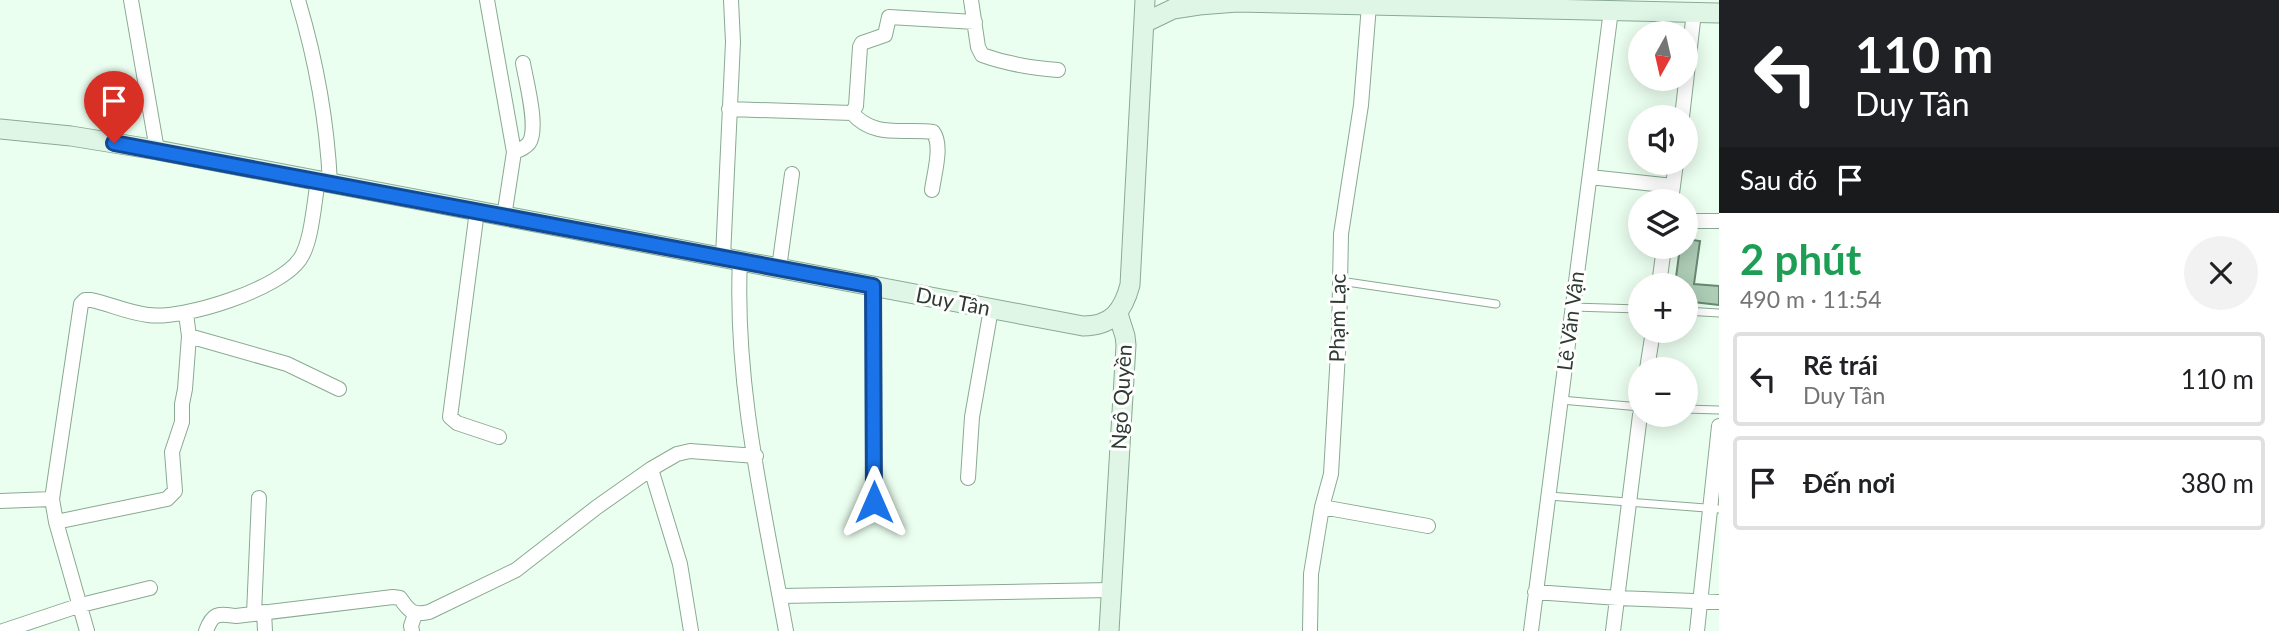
<!DOCTYPE html>
<html lang="vi">
<head>
<meta charset="utf-8">
<style>
	:root { --surface:#fff; --page:#f2f2f2; --text:#202124; --muted:#757577; --line:#e0e0e0 }
	body { margin:0; font-family:Lato,sans-serif; background:var(--page); color:var(--text); height:100vh; display:flex; flex-direction:column; font-size:26px; white-space:nowrap }
	* { box-sizing:border-box; margin:0 }
	p { font-size:23px; color:var(--muted) }
	.icon { flex:none; width:38px; height:38px; fill:none; stroke:currentColor; stroke-width:2; stroke-linecap:round; stroke-linejoin:round }
	.map { position:relative; flex:1; overflow:hidden }
	.sheet { display:flex; flex-direction:column; background:var(--surface); width:560px }
	.sheet>* { flex:none }
	.banner { background:#202124; color:#fff; overflow:hidden }
	.needle { width:46px; rotate:188deg }
	.controls { position:absolute; left:1628px; top:21px; display:grid; gap:14px }
	.controls a { display:grid; place-items:center; width:70px; height:70px; border-radius:50%; background:var(--surface); box-shadow:0 4px 18px #0003; font-size:35px }
	.pin { position:absolute; display:grid; place-items:center; width:60px; height:60px; color:#fff; margin:-72px -30px; border-radius:50% 50% 50% 0; rotate:-45deg; box-shadow:0 0 7px #0007 }
	.pin .icon { rotate:45deg }
	.me { position:absolute; width:77px; margin:-38px; rotate:0deg; stroke-linejoin:round; filter:drop-shadow(0 0 5px #0008) }
	.turn { display:flex; align-items:center; gap:24px; height:147px; padding:0 21px; font-size:32px }
	.turn .icon { width:91px; height:91px; stroke-width:2.5 }
	.turn b { display:block; font-size:49px; line-height:60px }
	.then { display:flex; align-items:center; height:66px; padding:0 21px; background:#0003; gap:14px; font-size:26px }
	.round { display:grid; place-items:center; flex:none; width:74px; height:74px; border-radius:37px; background:var(--page) }
	.overview { display:flex; align-items:center; justify-content:space-between; height:119px; padding:0 21px }
	h1 { font-size:42px; font-weight:700; line-height:52px; color:#1e9e55 }
	ul { padding:0; list-style:none }
	li { display:flex; align-items:center; gap:21px; height:94px; margin:0 14px 10px; padding:0 7px; border:4px solid var(--line); border-radius:7px }
	li div { flex:1 }
	li b { display:block; font-size:26px }
	li em { font-style:normal }
	main { display:flex; flex:1; min-height:0 }
	.map>svg:first-child { display:block }
</style>
</head>
<body>
<main>
<div class="map">
<svg width="1719" height="631" viewBox="0 0 1719 631">
	<rect width="100%" height="100%" fill="#ebfff0"/>
	<path fill="#adcdb6" stroke="#698772" stroke-width="2" d="M1685,239L1700,241L1694,284L1719,286V305L1685,301V285H1675L1680,247H1685Z"/>
	<g fill="none" stroke-linecap="round" stroke-linejoin="round">
		<defs>
			<path id="lane" d="M1340,281L1496,304
				M1572,307L1640,309
				M1685,311L1719,313
				M1561,400L1640,407
				M1685,409L1719,410
				M1549,496L1719,509"/>
			<path id="street" d="M131,0L157,150
				M298,0C316,60 327,121 330,183
				M487,0L514,152L504,217
				M971,0L978,47L982,55C1007,64 1032,68 1058,70
				M729,109L852,113L856,106L860,47L862,43L885,35L889,17L975,22
				M852,113C875,139 903,128 933,132C943,145 934,174 932,190
				M1682,117L1694,12
				M514,152C520,150 525,148 529,143C539,128 526,81 523,63
				M1590,177L1673,186
				M1671,201L1676,163
				M477,211L450,417L457,423L499,437
				M1685,221H1719
				M723,257L733,42L731,0
				M740,260C734,384 764,509 786,631
				M779,268L792,174
				M1659,285L1664,247
				M873,286L874,502
				M189,336L287,364L339,389
				M1647,369L1653,331
				M651,469L680,564L691,631
				M968,478L972,417L991,309
				M0,501L52,499
				M1322,507L1428,526
				M56,522L167,499L175,491L172,452L182,422V404L185,389L189,336L186,314
				M1535,592L1618,598L1719,602
				M780,596L1111,590
				M264,612L265,631
				M254,614L259,498
				M3,631L81,605L150,588
				M87,631L56,522L52,499L81,304L85,300H91C110,304 129,313 148,315C184,320 280,289 300,259C312,242 314,201 318,181
				M206,631C213,612 218,614 236,616L393,597L400,598C409,611 413,616 429,612L516,570L597,507L651,469L677,454L690,451L756,456
				M412,631L411,626L415,614
				M1310,631L1311,574L1322,507L1331,474L1339,335L1341,234L1361,105L1369,5
				M1531,631L1611,10
				M1613,631L1640,415
				M1697,631L1719,426"/>
			<path id="secondary" d="M1144,23L1173,9L1199,5L1237,2L1719,13
				M0,129L71,136L157,150L1083,326C1112,326 1123,311 1130,285L1145,0
				M1109,631L1126,345L1125,336L1118,314"/>
		</defs>
		<use href="#lane" stroke="#8aa992" stroke-width="9"/>
		<use href="#street" stroke="#8aa992" stroke-width="16"/>
		<use href="#secondary" stroke="#8aa992" stroke-width="21"/>
		<use href="#lane" stroke="#fff" stroke-width="7"/>
		<use href="#street" stroke="#fff" stroke-width="14"/>
		<use href="#secondary" stroke="#dff6e6" stroke-width="19"/>
	</g>
	<g fill="none" stroke-linecap="round" stroke-linejoin="round">
		<defs>
			<path id="route" d="M114,143L873,286L874,502"/>
		</defs>
		<use href="#route" stroke="#114b97" stroke-width="18"/>
		<use href="#route" stroke="#1a73e8" stroke-width="12"/>
	</g>
	<g text-anchor="middle" stroke-width="6" stroke-linejoin="round" paint-order="stroke">
		<g font-size="21" fill="#2e3b32" stroke="#fff">
			<text transform="translate(953 302) rotate(11)" y="7">Duy Tân</text>
			<text transform="translate(1338 318) rotate(-89)" y="7">Phạm Lạc</text>
			<text transform="translate(1571 321) rotate(-83)" y="7">Lê Văn Vận</text>
			<text transform="translate(1122 397) rotate(-87)" y="7">Ngô Quyền</text>
		</g>
	</g>
</svg>
<div class="controls">
<a><svg class="needle" viewBox="-14 -14 28 28"><path d="M0-13l5 13h-10z" fill="#e53935"/><path d="M0 13l5-13h-10z" fill="#757577"/></svg></a>
<a><svg class="icon" aria-label="sound" viewBox="0 0 24 24"><path d="M4 9h4l5-4v14l-5-4H4zM17 9q2 3 0 6"/></svg></a>
<a><svg class="icon" aria-label="layers" viewBox="0 0 24 24"><path d="M12 4l9 5-9 5-9-5zM3 14l9 5 9-5"/></svg></a>
<a>+</a>
<a>−</a>
</div>
<div class="pin" style="left:114px;top:143px;background:#d93025"><svg class="icon" aria-label="arrive" viewBox="0 0 24 24"><path d="M6 21V4h12l-3 4 3 4H6"/></svg></div>
<svg class="me" style="left:874px;top:502px" viewBox="-20 -20 40 40"><path d="M0-17L14 15 0 8-14 15z" fill="#1a73e8" stroke="#fff" stroke-width="4"/></svg>
</div>
<section class="sheet">
<div class="banner">
<div class="turn"><svg class="icon" aria-label="left" viewBox="0 0 24 24"><path d="M17 20v-9H6M10 6l-5 5 5 5"/></svg><div><b>110 m</b>Duy Tân</div></div>
<div class="then">Sau đó<svg class="icon" aria-label="arrive" viewBox="0 0 24 24"><path d="M6 21V4h12l-3 4 3 4H6"/></svg></div>
</div>
<div class="overview"><div><h1>2 phút</h1><p>490 m · 11:54</p></div><a class="round"><svg class="icon" aria-label="close" viewBox="0 0 24 24"><path d="M6 6l12 12M18 6L6 18"/></svg></a></div>
<ul>
<li><svg class="icon" aria-label="left" viewBox="0 0 24 24"><path d="M17 20v-9H6M10 6l-5 5 5 5"/></svg><div><b>Rẽ trái</b><p>Duy Tân</p></div><em>110 m</em></li>
<li><svg class="icon" aria-label="arrive" viewBox="0 0 24 24"><path d="M6 21V4h12l-3 4 3 4H6"/></svg><div><b>Đến nơi</b></div><em>380 m</em></li>
</ul>
</section>
</main>
</body>
</html>
